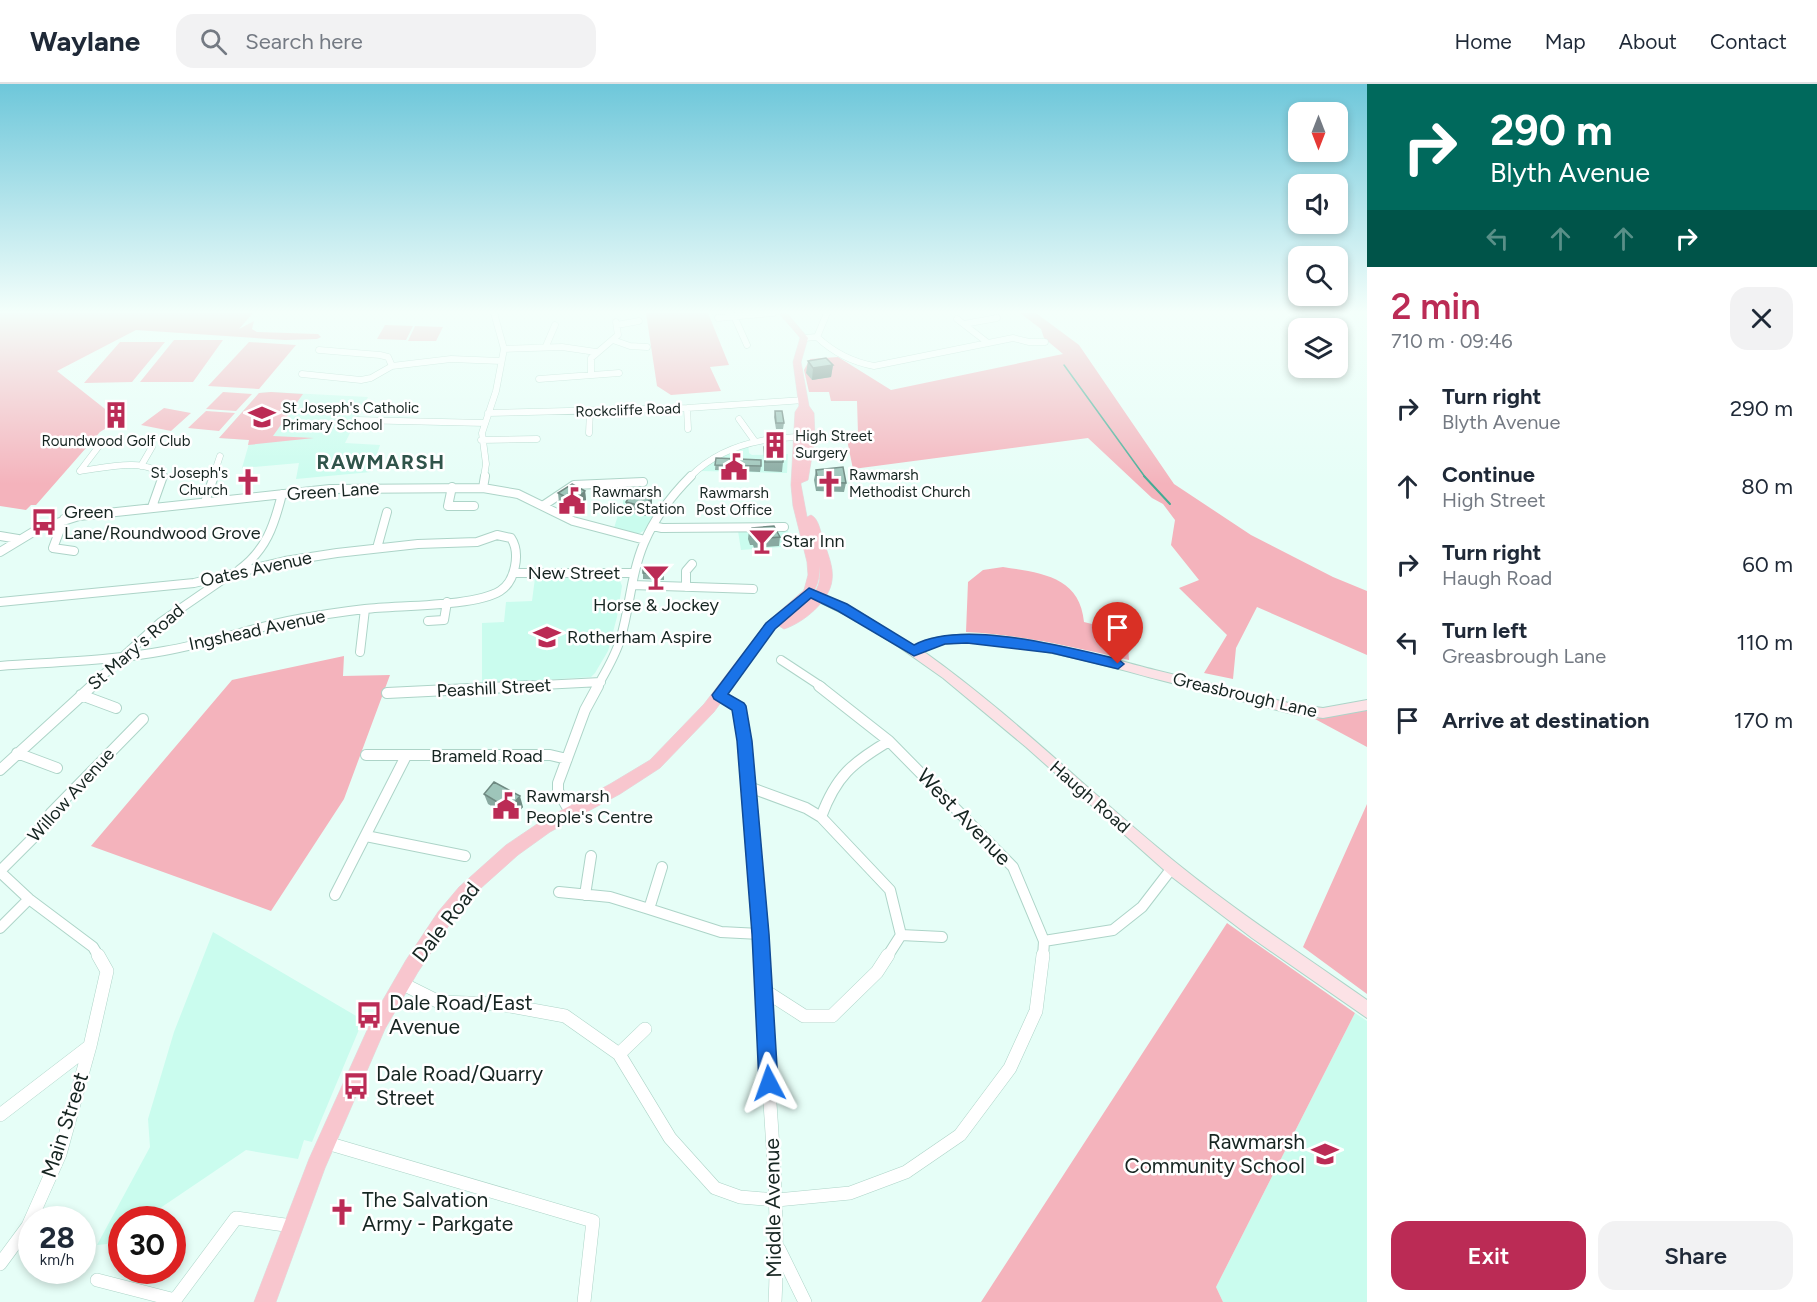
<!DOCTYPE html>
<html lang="en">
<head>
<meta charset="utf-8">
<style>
	:root { --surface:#fff; --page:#f2f2f3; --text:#1f2937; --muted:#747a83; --line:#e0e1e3; --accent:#bb2b55 }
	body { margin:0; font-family:Figtree,sans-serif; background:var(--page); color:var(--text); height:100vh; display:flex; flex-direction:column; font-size:22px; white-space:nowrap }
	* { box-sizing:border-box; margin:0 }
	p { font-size:20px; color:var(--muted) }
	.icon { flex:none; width:33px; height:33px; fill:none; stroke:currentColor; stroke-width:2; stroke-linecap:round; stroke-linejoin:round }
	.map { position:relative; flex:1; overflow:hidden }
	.details { display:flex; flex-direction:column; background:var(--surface); width:450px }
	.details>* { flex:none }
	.hud { background:#00695c; color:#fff; overflow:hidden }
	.needle { width:39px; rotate:180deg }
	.tools { position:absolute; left:1288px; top:18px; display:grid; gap:12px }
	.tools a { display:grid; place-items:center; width:60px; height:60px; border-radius:12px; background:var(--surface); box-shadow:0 3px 9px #0003; font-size:30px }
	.speed { position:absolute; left:18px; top:1122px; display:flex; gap:12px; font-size:30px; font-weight:700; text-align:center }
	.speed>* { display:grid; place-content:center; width:78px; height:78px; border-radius:50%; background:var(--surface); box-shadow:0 3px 9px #0003; line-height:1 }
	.speed small { font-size:15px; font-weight:400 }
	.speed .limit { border:9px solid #d22; background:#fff; color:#111 }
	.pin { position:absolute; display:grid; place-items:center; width:51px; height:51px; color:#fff; margin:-62px -26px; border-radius:50% 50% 50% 0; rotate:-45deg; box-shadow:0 0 6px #0007 }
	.pin .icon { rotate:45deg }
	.me { position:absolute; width:66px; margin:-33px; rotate:356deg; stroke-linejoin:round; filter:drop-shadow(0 0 4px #0008) }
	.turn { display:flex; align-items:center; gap:21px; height:126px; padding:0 24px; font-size:27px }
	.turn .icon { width:78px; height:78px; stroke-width:2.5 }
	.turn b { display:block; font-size:42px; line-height:51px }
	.lanes { display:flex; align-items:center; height:57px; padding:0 24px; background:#0003; justify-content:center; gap:30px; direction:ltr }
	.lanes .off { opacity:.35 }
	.round { display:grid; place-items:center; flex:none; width:63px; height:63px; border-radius:18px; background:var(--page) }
	.overview { display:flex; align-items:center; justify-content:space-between; height:102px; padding:0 24px }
	h1 { font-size:36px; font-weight:600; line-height:45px; color:var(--accent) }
	.button { display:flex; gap:12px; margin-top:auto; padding:12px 24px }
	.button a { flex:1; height:69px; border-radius:18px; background:var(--accent); color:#fff; font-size:24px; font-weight:600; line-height:69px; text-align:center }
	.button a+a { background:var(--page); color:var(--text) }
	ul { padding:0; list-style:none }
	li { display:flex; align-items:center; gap:18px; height:78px; padding:0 24px }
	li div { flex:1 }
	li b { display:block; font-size:22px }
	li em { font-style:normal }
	header { display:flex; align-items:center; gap:36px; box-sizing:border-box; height:84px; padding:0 30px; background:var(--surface); border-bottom:2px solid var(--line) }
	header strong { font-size:28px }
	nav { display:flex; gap:33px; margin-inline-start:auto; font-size:21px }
	.search { width:420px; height:54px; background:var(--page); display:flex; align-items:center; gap:15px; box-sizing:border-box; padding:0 21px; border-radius:18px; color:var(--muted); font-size:22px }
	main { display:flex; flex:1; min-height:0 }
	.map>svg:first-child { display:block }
</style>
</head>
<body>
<header>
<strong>Waylane</strong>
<div class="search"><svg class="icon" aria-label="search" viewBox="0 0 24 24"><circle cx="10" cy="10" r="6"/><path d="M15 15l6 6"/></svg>Search here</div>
<nav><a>Home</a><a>Map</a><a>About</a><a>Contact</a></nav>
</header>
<main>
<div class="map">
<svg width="1367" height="1218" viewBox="0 0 1367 1218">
	<rect width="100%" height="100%" fill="#e6fef7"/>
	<path fill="#cafcee" d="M271,308L368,313L345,359L380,361L371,388L296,395L299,379L242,384L250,356L219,354L259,309Z
		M748,360L749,369L752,371L788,370L787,389L701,387L723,371Z
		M623,416L659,422L645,446L640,449L636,450L614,444L620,425H623Z
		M738,447H788L794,462L741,466Z
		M614,493L619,494L622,502L617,533L608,567L595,589L591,593L482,600V539L504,538L506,518L532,517L535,494Z
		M213,848L363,936L312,1058L304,1056L298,1075L246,1066L144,1135L122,1136L121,1151L107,1160L97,1161L150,1063L148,1035L174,948Z
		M1355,929L1367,937V1218H1223L1216,1203Z"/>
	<path fill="#f4b3bc" d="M0,229H253L239,245L254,237L252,245L257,248L318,250L321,253L317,255L285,256L136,246L57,287L119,336L100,348L36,421H31L26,426L0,422Z
		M646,229H708L729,281L710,283L721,307L671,311L657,302Z
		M1020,229H1036L1079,261L1174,400L1251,451L1333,493L1367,507V571L1257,523L1236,564L1233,595L1204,589L1227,551L1179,504L1199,496L1171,461L1175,436L1163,420L1152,414L1088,354L853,385L846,351L858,350L857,317H831L829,308H809L804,286L810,275L838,273L891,306L1063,270L1044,254L1041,245Z
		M385,241L413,242L406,256L377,255Z
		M415,242L443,243L436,257H408Z
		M174,256H223L193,298H140Z
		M120,258H165L132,298L84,299Z
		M249,258L296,261L259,305L208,302Z
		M223,308L252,310L236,327L206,325Z
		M271,308L303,310L273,352L314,354L248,361L249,356L219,354L259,309Z
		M164,324L191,329L171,347L141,341Z
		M206,327L235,329L219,347L188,344Z
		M1003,483C1040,489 1080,492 1084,538L1127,549L1129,576C1075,563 1022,551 966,548L968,498L983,486Z
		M344,572L343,592L390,591L344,715L271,827L91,762L232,596Z
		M1367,624V663L1315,635Z
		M1367,720V910L1303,863Z
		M1227,839L1355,929L1216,1203L1223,1218H981Z"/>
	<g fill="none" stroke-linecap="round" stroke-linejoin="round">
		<path stroke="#44ab94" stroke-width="1.5" d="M1064,281L1145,393"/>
		<path stroke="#44ab94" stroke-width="2" d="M1144,392L1170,420"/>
		<defs>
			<path id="street-far3" d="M734,232L747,261
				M718,234L773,229
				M957,235L988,259
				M964,240L997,234
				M617,241L639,237
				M817,253C833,268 852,278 874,282L1013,254L1029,258H1045
				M804,254L817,253L827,229
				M613,256L630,262L647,263
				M546,262L555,241
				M504,265L562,263L596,268
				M319,266L380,271L388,273L392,282L451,275L501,277
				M302,290L361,296L371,294L392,282
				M591,290V274L618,251L616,238
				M539,295L619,289
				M687,324L688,345
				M488,329L687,324L804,316
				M739,335L754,356
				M356,336L485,339
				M589,349L590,327
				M481,356L537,355
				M141,382L152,363
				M80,387C104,384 146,372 164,393
				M80,387L99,362
				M213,393L220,372
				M484,393L486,380L482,349L496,307L504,265L494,229
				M690,393C720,362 762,353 804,353"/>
			<path id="street-far2" d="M452,403L448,422H474
				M483,404L485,392
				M205,418L214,392
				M544,421L574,401L643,398
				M152,423L163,392
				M64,435L53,464L74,467
				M653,442L662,444L784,443
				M0,452L18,455
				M377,464L387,428
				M0,468L38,445L79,432L330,405L483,404L518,410L573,437L645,456
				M239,486C266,466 274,442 282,410
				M515,489H634
				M632,501L753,505
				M686,503V487L692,480
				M0,518L194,499L285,477L337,469L418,460L477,458L497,451L511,454C521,469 515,498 500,507C474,523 398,521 365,525C339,528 313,532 288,537C246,546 206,560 164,567C110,577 54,578 0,582
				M428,537L444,536L447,518
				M360,568L365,525
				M781,576L822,603
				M90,603L161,538L222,496
				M503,603L601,598
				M597,603C606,587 616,571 621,553C630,522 631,490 644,459C655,433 671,412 691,392"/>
			<path id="street-far1" d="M819,602L889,657L1013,783L1044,857L1043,873
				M387,609L532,602
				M81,611L116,624
				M719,611L739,623L749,703L761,873
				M17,669L57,684
				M366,671H550L567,675
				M0,686L92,602
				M749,703L806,724L821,733L890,806L901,851L887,873
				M570,728L558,707V699L585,626L598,602
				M821,733C836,692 852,679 889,657
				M366,752L465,772
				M662,783L649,825L721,848L760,850
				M0,787L33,754L51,729L143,635
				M0,788L29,815L93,863L99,873
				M559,808L610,813L649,825
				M335,811L406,672
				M585,811L591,772
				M0,844L29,815
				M901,851L942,853
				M1044,857L1113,846L1142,823L1172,784"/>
			<path id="street" d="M761,871C765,987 781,1102 775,1218
				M401,899L439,918L499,920L565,932L619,970L670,1054L715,1104L740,1113L777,1116L850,1109L906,1088L960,1051L1010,984L1036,927L1043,871
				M762,905L804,932H832L877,888L888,871
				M619,970L645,945
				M0,1031L90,962
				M327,1059L593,1137L584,1218
				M779,1165L805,1218
				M0,1180L28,1142L60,1070L90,962L107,887L98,871
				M97,1196L175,1216L236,1134L292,1142"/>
			<path id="secondary" d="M809,504L861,529L914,562C967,531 1097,571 1155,586C1201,597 1247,609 1293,620L1323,624L1367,616V626L1323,634L1293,630C1249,619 1204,607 1160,596C1107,582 969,541 923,567C1006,626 1079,698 1157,763C1223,819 1296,866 1367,916V934L1252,854L1172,793L1026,663L943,594L899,563L854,535L805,511L804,508L805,505Z"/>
			<path id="primary" d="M779,229H787L808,254L801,278L809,322L814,329L815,354L808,396L801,399V401L807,433L811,431C819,435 820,447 823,455C827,468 834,483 832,496C830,517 803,539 784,545L779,542L774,545L714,628L660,684L620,710L550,748L518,771L471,813L450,840L418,888L385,945L325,1084L276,1218H254L309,1075L373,933L406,876L438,828L459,803L506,761L540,738L610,700L650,676L704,620L766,539L804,506L808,491L807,478L793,422L791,401L795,328L799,322L793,278L800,254ZM819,482C823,503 813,513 797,525C812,512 821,502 819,482Z"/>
		</defs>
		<use href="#street-far3" stroke="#add4c8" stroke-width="7"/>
		<use href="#street-far2" stroke="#add4c8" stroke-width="10"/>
		<use href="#street-far1" stroke="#add4c8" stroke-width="12"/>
		<use href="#street" stroke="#add4c8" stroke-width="14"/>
		<use href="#secondary" stroke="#add4c8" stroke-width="2"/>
		<use href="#primary" stroke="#dee0e0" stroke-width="1"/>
		<use href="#street-far3" stroke="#fff" stroke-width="6"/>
		<use href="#street-far2" stroke="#fff" stroke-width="8"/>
		<use href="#street-far1" stroke="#fff" stroke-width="10"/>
		<use href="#street" stroke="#fff" stroke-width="13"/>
		<use href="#secondary" fill="#fce2e6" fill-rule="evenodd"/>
		<use href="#primary" fill="#f8c6ce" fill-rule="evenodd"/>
	</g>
	<path fill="#88a9a0" d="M808,277L833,281L831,293L812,296L806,289Z
		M775,327L784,339L783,345H776L774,333Z
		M768,352L783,378L782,388L764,387V363H767Z
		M716,374L761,382L760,388L715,386Z
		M816,386L846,399L844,408L816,407L814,396Z
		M585,407L586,416L575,426L559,419L558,409Z
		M652,412V421L645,432L626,427V418Z
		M752,444L780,453L779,462L754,464L753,461H750L748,455L749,446H752Z
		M664,485V496L643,495V489Z
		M484,710L523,723L513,735L488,720Z"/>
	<path fill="#6f8a82" d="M833,281L831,293L812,296L813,284Z
		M585,407L586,416L575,426L574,417Z
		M652,412V421L645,432V423Z
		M520,712L523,723L513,735L509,725Z"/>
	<path fill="#9ec5ba" stroke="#6f8a82" stroke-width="1.5" d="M826,274L833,281L813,284L808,277Z
		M775,327H782L784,339H776Z
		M784,350L783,378H765L764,363H770L768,352Z
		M716,374L761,376V382L715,381Z
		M843,383L846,399L818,398L816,386Z
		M572,400L585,407L574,417L558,409Z
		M631,410L652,412L645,423L626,418Z
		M774,442L780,453L755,455L754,452H751L749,446H752V444Z
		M643,482L661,483L664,485V490L643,489Z
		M494,698L520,712L509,725L484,710Z"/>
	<linearGradient id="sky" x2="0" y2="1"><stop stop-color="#6ec7da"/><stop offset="0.57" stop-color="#f4fffb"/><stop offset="1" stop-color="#f4fffb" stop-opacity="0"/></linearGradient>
	<rect width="1367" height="400" fill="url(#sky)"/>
	<path fill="#1a73e8" stroke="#114b97" stroke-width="1.5" d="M809,504L847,520L914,561C962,535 1065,563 1118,575L1124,580L1118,585L1052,569L967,559L945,560L914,572L838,527L811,514L775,545L728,610L744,619L746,622L752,657L769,850L778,999L775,1005L769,1008L762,1005L759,999L752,850L737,657L732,626L714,615L712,611L766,539Z"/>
	<defs>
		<symbol id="building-bare" viewBox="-9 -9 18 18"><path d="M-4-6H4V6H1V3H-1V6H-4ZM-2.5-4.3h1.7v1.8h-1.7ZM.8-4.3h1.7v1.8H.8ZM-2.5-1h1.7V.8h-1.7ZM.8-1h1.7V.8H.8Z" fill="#bb2b55" stroke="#fff" stroke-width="2.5" paint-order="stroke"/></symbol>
		<symbol id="school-bare" viewBox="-9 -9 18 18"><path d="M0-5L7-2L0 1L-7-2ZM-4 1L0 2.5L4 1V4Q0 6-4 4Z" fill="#bb2b55" stroke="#fff" stroke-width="2.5" paint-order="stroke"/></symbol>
		<symbol id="civic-bare" viewBox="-9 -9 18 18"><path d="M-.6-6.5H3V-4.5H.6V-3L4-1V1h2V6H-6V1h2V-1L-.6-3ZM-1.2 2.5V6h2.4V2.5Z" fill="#bb2b55" stroke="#fff" stroke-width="2.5" paint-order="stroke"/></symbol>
		<symbol id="church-bare" viewBox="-9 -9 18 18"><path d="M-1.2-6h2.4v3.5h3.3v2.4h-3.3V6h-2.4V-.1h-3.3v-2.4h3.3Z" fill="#bb2b55" stroke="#fff" stroke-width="2.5" paint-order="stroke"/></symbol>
		<symbol id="bus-bare" viewBox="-9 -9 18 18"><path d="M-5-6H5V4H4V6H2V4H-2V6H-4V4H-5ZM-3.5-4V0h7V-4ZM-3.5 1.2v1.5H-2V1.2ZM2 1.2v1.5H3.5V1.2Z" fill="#bb2b55" stroke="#fff" stroke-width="2.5" paint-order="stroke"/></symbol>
		<symbol id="bar-bare" viewBox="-9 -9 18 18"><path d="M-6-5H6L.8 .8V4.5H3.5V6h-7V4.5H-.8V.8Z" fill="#bb2b55" stroke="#fff" stroke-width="2.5" paint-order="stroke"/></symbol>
	</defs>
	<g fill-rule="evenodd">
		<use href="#building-bare" x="97" y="312" width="38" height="38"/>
		<use href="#school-bare" x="243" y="314" width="38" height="38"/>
		<use href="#building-bare" x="756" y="342" width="38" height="38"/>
		<use href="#civic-bare" x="715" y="364" width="38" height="38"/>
		<use href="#church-bare" x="229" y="379" width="38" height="38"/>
		<use href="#church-bare" x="810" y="381" width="38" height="38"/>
		<use href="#civic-bare" x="553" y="398" width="38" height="38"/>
		<use href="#bus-bare" x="25" y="419" width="38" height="38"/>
		<use href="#bar-bare" x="743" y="438" width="38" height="38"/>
		<use href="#bar-bare" x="637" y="474" width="38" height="38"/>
		<use href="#school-bare" x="528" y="534" width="38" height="38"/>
		<use href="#civic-bare" x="487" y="703" width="38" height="38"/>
		<use href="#bus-bare" x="350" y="912" width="38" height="38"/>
		<use href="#bus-bare" x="337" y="983" width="38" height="38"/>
		<use href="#school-bare" x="1306" y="1051" width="38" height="38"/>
		<use href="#church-bare" x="323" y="1109" width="38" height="38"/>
	</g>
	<g text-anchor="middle" stroke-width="5" stroke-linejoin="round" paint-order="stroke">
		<g font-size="15" fill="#162521" stroke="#fff" text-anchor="start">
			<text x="282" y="329">St Joseph's Catholic<tspan x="282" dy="17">Primary School</tspan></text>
			<text x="795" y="357">High Street<tspan x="795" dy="17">Surgery</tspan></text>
			<text x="116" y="362" text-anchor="middle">Roundwood Golf Club</text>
			<text x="228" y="394" text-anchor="end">St Joseph's<tspan x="228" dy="17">Church</tspan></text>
			<text x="849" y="396">Rawmarsh<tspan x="849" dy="17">Methodist Church</tspan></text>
			<text x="592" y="413">Rawmarsh<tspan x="592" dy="17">Police Station</tspan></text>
			<text x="734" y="414" text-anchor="middle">Rawmarsh<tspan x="734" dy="17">Post Office</tspan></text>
		</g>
		<g font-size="15" fill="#162521" stroke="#fff">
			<text transform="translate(628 326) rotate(-2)" y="5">Rockcliffe Road</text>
		</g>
		<g font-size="18" fill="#162521" stroke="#fff">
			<text transform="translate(333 407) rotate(-4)" y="6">Green Lane</text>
			<text transform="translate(256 485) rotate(-12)" y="6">Oates Avenue</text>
			<text x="574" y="495">New Street</text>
			<text transform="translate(257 546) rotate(-12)" y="6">Ingshead Avenue</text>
			<text transform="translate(136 563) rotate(-41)" y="6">St Mary's Road</text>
			<text transform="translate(494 604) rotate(-3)" y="6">Peashill Street</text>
			<text transform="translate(1245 611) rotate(13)" y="6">Greasbrough Lane</text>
			<text x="487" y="678">Brameld Road</text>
			<text transform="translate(71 711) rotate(-48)" y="6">Willow Avenue</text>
			<text transform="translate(1090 713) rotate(41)" y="6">Haugh Road</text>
		</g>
		<g font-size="18" fill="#162521" stroke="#fff" text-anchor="start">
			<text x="64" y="434">Green<tspan x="64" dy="21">Lane/Roundwood Grove</tspan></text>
			<text x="782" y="463">Star Inn</text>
			<text x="656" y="527" text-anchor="middle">Horse &amp; Jockey</text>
			<text x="567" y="559">Rotherham Aspire</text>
			<text x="526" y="718">Rawmarsh<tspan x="526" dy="21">People's Centre</tspan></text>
		</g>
		<g font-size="20" font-weight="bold" letter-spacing="1.5" fill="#30544a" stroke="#fff">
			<text x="381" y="385">RAWMARSH</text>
		</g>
		<g font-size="21" fill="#162521" stroke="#fff">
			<text transform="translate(964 733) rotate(46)" y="7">West Avenue</text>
			<text transform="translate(446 838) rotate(-52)" y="7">Dale Road</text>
			<text transform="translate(65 1041) rotate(-72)" y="7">Main Street</text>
			<text transform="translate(773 1124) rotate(-91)" y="7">Middle Avenue</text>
		</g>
		<g font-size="21" fill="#162521" stroke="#fff" text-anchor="start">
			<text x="389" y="926">Dale Road/East<tspan x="389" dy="24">Avenue</tspan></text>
			<text x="376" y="997">Dale Road/Quarry<tspan x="376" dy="24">Street</tspan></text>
			<text x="1305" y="1065" text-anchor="end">Rawmarsh<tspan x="1305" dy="24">Community School</tspan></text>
			<text x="362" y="1123">The Salvation<tspan x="362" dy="24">Army - Parkgate</tspan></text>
		</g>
	</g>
</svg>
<div class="tools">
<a><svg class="needle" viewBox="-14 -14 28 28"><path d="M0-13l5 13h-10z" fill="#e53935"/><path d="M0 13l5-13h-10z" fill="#747a83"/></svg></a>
<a><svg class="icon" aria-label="sound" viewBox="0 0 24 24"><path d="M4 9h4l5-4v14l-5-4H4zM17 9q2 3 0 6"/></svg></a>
<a><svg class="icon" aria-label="search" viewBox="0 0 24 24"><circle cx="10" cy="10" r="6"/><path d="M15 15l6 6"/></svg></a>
<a><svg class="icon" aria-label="layers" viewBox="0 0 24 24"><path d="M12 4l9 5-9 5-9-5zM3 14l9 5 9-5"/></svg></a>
</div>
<div class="speed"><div>28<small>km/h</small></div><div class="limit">30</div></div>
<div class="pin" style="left:1118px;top:580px;background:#d93025"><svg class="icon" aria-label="arrive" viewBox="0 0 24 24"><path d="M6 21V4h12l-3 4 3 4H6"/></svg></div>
<svg class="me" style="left:769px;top:999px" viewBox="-20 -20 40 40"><path d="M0-17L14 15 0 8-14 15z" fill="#1a73e8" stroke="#fff" stroke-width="4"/></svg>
</div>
<section class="details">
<div class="hud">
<div class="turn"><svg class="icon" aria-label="right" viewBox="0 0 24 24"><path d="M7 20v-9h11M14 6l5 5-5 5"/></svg><div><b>290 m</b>Blyth Avenue</div></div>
<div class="lanes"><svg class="icon off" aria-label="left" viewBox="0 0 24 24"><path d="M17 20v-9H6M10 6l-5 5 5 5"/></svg><svg class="icon off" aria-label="ahead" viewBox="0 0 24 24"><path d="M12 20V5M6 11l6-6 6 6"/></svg><svg class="icon off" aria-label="ahead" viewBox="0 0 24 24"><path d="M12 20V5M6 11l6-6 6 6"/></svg><svg class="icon" aria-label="right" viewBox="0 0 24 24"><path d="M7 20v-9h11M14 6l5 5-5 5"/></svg></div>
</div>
<div class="overview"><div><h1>2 min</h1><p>710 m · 09:46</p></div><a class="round"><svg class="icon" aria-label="close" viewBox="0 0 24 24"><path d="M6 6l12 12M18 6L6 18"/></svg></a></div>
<ul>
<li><svg class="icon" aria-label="right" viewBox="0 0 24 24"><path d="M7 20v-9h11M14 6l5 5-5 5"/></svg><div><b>Turn right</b><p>Blyth Avenue</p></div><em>290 m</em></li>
<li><svg class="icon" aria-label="ahead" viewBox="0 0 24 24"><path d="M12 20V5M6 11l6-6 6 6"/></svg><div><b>Continue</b><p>High Street</p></div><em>80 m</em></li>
<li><svg class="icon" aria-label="right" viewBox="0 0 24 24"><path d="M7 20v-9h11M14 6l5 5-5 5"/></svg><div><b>Turn right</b><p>Haugh Road</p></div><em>60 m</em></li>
<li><svg class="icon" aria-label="left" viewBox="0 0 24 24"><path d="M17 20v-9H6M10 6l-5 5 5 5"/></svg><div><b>Turn left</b><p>Greasbrough Lane</p></div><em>110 m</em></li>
<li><svg class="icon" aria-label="arrive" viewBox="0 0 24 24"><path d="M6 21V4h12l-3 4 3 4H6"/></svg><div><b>Arrive at destination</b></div><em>170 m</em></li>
</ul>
<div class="button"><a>Exit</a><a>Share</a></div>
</section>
</main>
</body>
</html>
